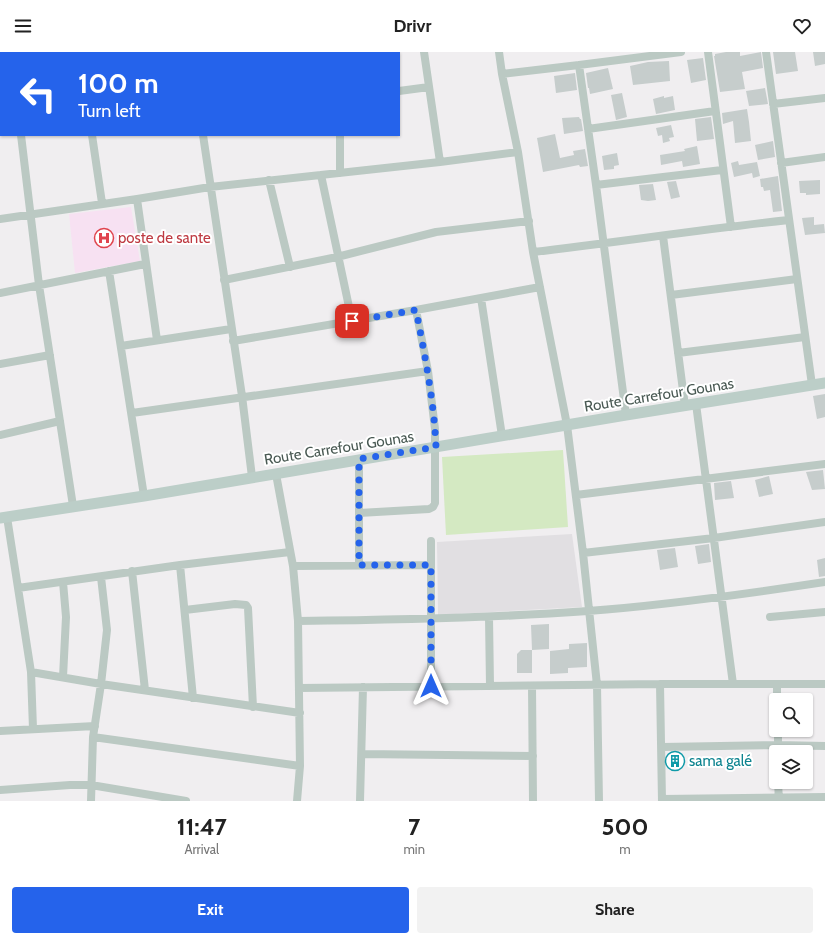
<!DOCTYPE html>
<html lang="en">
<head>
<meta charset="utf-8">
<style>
	:root { --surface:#fff; --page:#f2f2f2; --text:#222; --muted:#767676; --accent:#2563eb }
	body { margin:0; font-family:Cabin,sans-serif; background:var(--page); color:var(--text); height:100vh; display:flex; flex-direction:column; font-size:15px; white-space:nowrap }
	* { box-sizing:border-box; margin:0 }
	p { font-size:13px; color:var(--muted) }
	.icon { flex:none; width:22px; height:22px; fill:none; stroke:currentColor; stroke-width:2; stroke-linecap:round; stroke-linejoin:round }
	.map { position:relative; height:749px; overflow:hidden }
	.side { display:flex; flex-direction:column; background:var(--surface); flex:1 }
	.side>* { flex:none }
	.top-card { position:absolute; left:0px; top:0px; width:400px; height:84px; box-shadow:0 1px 3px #0004; background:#2563eb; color:#fff; overflow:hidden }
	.controls { position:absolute; left:769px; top:641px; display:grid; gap:8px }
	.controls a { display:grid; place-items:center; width:44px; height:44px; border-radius:4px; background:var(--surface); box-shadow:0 1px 3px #0004; font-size:20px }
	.pin { position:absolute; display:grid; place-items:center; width:34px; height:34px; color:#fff; margin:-17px; border-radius:8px; box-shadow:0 2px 6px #0006 }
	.me { position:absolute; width:44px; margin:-22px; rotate:0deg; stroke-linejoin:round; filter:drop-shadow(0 0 3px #0008) }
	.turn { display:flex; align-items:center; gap:14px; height:84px; padding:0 12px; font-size:18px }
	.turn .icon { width:52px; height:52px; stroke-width:2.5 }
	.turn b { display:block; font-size:28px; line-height:34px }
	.eta { display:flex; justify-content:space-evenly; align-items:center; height:68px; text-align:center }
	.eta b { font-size:24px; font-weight:700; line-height:28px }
	.cta { display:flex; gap:8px; margin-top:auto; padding:8px 12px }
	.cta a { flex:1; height:46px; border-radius:4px; background:var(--accent); color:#fff; font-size:16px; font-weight:700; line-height:46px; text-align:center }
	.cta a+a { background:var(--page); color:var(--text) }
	header { display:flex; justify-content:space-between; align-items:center; height:52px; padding:0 12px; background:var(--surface); font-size:18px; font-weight:700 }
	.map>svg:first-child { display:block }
</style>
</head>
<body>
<header><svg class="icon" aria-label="menu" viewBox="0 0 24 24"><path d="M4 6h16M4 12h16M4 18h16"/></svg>Drivr<svg class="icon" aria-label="heart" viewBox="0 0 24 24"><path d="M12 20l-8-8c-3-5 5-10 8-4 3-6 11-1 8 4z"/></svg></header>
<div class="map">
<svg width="825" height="749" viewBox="0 0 825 749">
	<rect width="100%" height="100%" fill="#f0eef0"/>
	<path fill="#e1dfe2" d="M572,482L582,555L438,563L437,490Z"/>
	<path fill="#f7e1f2" d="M131,155L140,209L75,221L69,162Z"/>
	<path fill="#d4e9c2" d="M563,398L568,475L446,483L442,405Z"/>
	<path fill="#c6cdcc" d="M726,0H740V4L761,0L763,16L742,20L745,37L720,40L714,4H715V2Z
		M773,0H795L798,19L776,22Z
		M813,0H825V12L815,14Z
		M703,6L706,28L691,31L687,8Z
		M669,9L670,29L633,33L630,14L648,10Z
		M608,16L613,37L590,42L589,36H588L586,21Z
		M575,21L577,38L556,41L554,24Z
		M765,36L768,52L749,54L746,39Z
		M622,41L627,65L616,68L611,43Z
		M664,44V46L673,44L675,58L656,62L653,47Z
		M747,57L749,70L751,89L735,91L733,69L723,72L722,61Z
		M579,65L580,67H581L583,79L564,82L562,66Z
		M711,65L714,87L697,89L695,67Z
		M671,73L674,85L669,86L670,89L663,91L662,83L658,84L656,76Z
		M555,82L560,106L574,103L573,99L585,97L588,114L580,115L579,113L543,120L537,86Z
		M773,89L775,105L758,108L755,93Z
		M697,94L700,112L683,115L682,109L661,113L660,103L685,99L684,97Z
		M617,101L619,113L614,114V117L604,118L602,104Z
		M738,109L739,113L757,110L760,124L753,126L752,121L734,125L731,111Z
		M778,124L782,159L773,160L770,138L764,139L763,135H761L760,127Z
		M820,128V142L806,143V141H800L799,129Z
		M676,129L680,145L671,147L667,130Z
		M653,132L656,148L648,149L641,148L639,133Z
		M814,165V173L824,172L825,181L805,183L802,166Z
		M825,342V365L817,367L813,344Z
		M823,418L825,437L812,438L806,420Z
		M769,424L773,442L759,445L755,428Z
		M731,429L734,446L715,448L714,431Z
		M709,492L711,510L698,512L695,494Z
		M675,496L678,515L660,518L657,498Z
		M825,506V524L819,525L817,508Z
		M549,572V597L532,598L531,573Z
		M587,591V615L568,616V621L550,622V599L569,597V592Z
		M521,598H532V621H517V602Z
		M679,701V716H670V702Z"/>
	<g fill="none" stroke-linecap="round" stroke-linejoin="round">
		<path stroke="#bbc9c3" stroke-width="8" d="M117,0V1
			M192,0V1
			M259,0V1
			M424,0L440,110
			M499,0L502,22L518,100L533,200L567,373L583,501L597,633L599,749
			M708,0L731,175
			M766,0L812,333
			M74,1L79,0
			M579,13L596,133L626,363
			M0,15H1
			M502,22L579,13L681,0
			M399,39L429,35
			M773,52L825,46
			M588,77L715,59
			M21,83L39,233L73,454
			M92,83L102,151
			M203,83L242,344L252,425
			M340,83V121
			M781,111L825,105
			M321,123L352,269
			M269,128L290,215
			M596,133L722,118
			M137,147L157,288
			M0,167L137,147L210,135L440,110L518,100
			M663,184L685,354
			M533,200C619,190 704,177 789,168
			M109,219L144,444
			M224,228L337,205L436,180L529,169
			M0,241L145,212
			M671,243L797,227
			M481,246L502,384
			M233,289L416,258L540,235
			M121,294L231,277
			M678,301L805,285
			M0,312L50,303
			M696,352L733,632
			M132,361L428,319
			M0,383L60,369
			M359,407V513
			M276,422L293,514L298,569L300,714L297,749
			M576,443L825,412
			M359,461L429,457L433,455L435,451V377L428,319L416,258
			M7,465L31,620L33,677
			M583,501L714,486L825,470
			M180,513L193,646
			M293,514L431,513
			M132,519L145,638
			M63,530L66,565L63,625
			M18,536L180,513L290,500
			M185,558L235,552L246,553L248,556L253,655
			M489,565L490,634
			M770,565L825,560
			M298,569C395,568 491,566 588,559C667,553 746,542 825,530
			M31,620L101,632L300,661
			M660,632L662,749
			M777,632V648
			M431,634V489
			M532,634L533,749
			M299,636L660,632H825
			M778,678V700
			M0,679L95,674
			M93,685L300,714
			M662,695L778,693L825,694
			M362,702L533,704
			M778,730L779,749
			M0,738L70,733H91L186,749
			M662,747L825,745
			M91,749L93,685L101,632L107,578L101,525
			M360,749L363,635"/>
		<path stroke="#bccec8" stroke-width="11" d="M0,466L144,444L626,363L825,331"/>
	</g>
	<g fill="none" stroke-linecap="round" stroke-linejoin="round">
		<path stroke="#2563eb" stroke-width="7" stroke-dasharray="0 12.6" d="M352,269L416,258C425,304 434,349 436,395L359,407V513H431V634"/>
	</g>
	<defs>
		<symbol id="hospital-ring" viewBox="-11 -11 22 22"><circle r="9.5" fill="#fff" stroke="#e0444e" stroke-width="1.5"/><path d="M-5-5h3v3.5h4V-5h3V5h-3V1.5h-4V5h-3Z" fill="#e0444e"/></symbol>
		<symbol id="building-ring" viewBox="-11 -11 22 22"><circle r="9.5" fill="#fff" stroke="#0f9aa8" stroke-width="1.5"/><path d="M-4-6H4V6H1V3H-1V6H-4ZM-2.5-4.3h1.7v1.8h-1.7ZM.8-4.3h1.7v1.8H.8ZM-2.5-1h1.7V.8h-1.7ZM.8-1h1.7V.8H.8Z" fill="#0f9aa8"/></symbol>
	</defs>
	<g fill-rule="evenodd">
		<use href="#hospital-ring" x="93" y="175" width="22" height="22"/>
		<use href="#building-ring" x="664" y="698" width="22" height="22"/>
	</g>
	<g text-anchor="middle" stroke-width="4" stroke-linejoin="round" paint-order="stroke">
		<g font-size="15" fill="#be3a42" stroke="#fff" text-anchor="start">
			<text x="118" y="191">poste de sante</text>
		</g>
		<g font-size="15" fill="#495953" stroke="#fff">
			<text transform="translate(659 343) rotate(-9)" y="5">Route Carrefour Gounas</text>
			<text transform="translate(339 396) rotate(-9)" y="5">Route Carrefour Gounas</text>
		</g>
		<g font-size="15" fill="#0d838f" stroke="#fff" text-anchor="start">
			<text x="689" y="714">sama galé</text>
		</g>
	</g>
</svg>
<div class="controls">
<a><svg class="icon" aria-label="search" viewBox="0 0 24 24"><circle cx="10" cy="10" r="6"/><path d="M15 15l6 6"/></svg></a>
<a><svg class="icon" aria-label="layers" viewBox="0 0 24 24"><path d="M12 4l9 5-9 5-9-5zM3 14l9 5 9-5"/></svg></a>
</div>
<div class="pin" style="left:352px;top:269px;background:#d93025"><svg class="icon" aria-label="arrive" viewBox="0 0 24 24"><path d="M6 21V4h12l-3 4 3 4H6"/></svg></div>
<svg class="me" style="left:431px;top:634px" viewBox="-20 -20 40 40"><path d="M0-17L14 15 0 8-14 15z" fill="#2563eb" stroke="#fff" stroke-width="4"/></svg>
<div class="top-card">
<div class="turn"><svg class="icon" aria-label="left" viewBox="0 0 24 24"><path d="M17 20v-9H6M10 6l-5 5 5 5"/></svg><div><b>100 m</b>Turn left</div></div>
</div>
</div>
<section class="side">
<div class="eta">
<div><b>11:47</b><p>Arrival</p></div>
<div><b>7</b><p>min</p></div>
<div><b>500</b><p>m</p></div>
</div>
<div class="cta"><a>Exit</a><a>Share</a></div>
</section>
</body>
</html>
